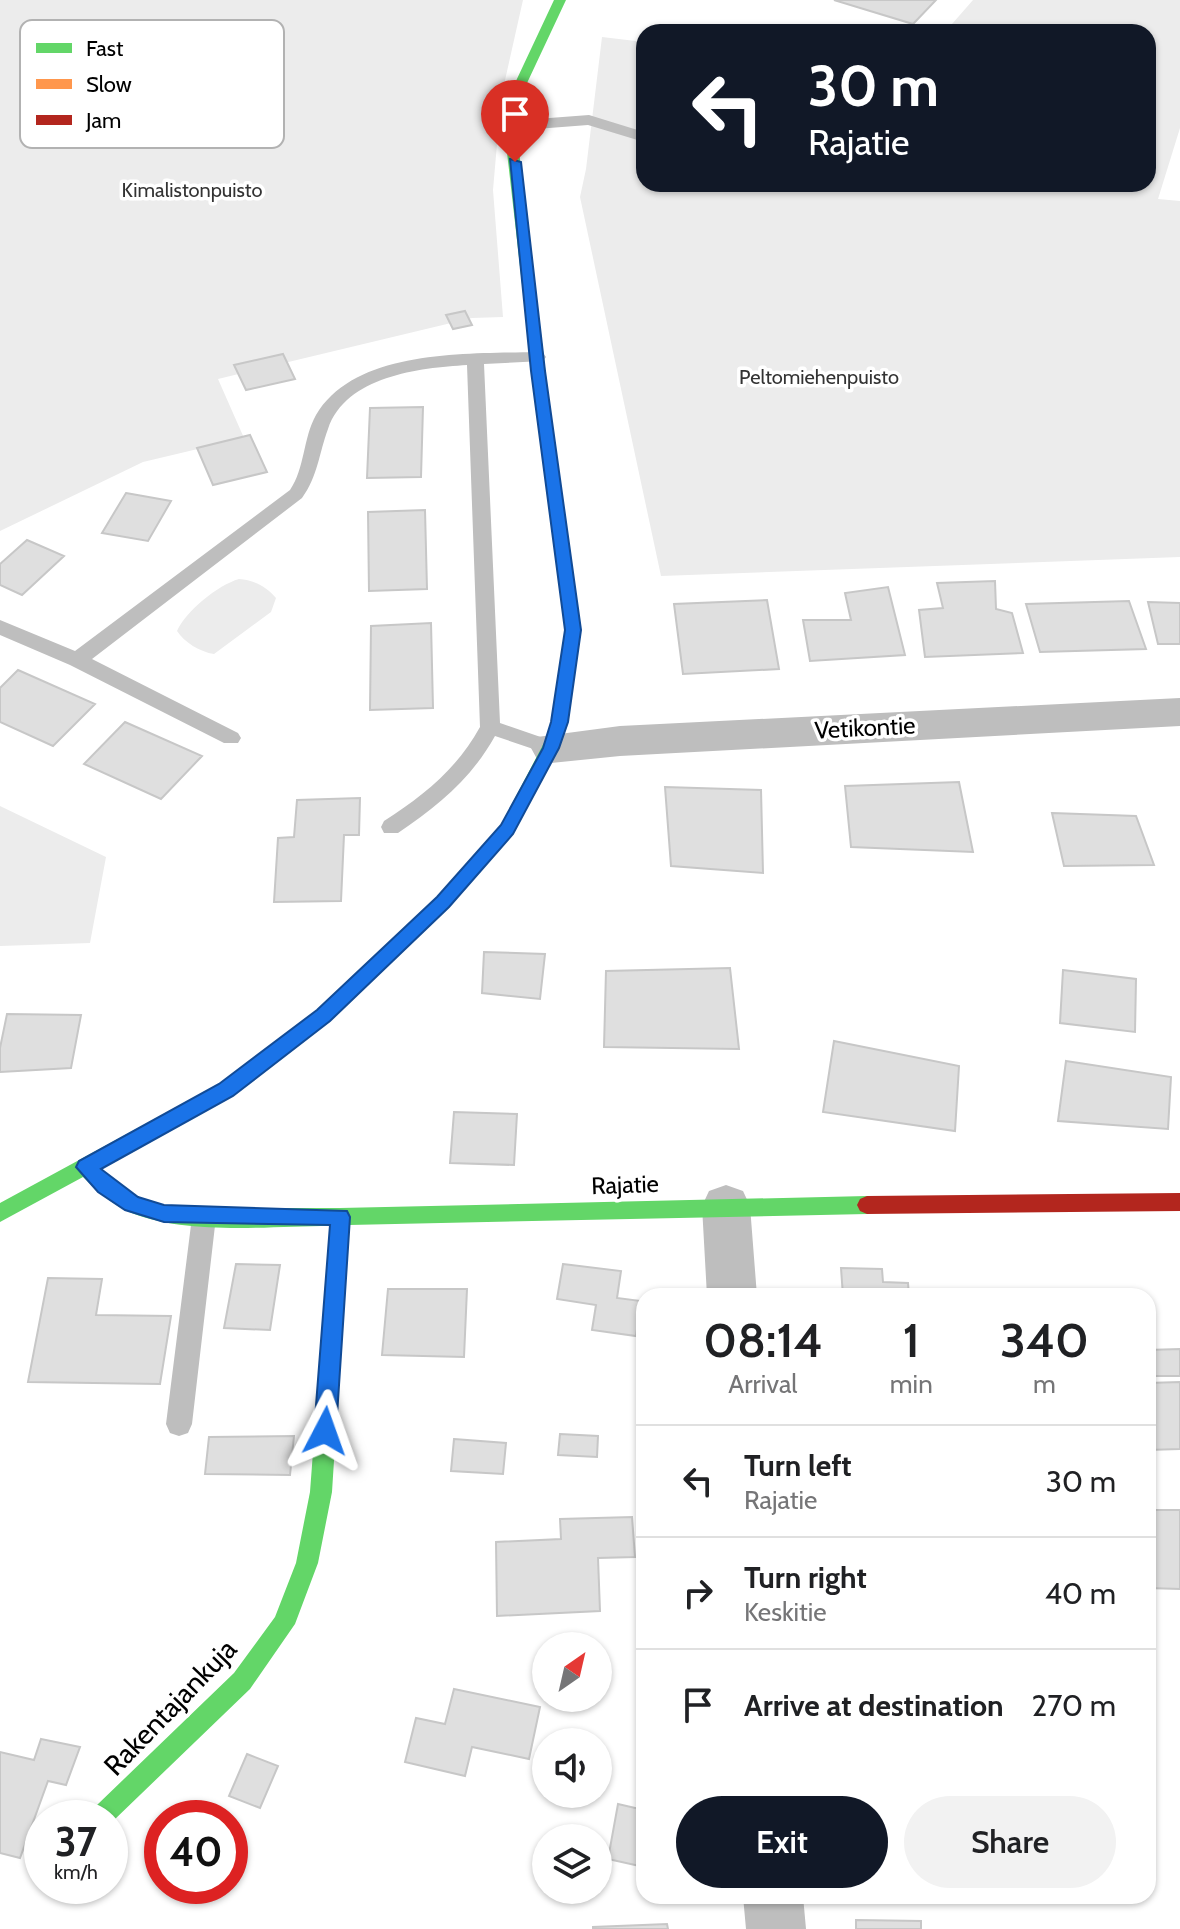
<!DOCTYPE html>
<html lang="en">
<head>
<meta charset="utf-8">
<style>
	:root { --surface:#fff; --page:#f2f2f2; --text:#202124; --muted:#757577; --line:#e0e0e0; --accent:#111827 }
	body { margin:0; font-family:Cabin,sans-serif; background:var(--page); color:var(--text); height:100vh; display:flex; flex-direction:column; font-size:30px; white-space:nowrap }
	* { box-sizing:border-box; margin:0 }
	p { font-size:26px; color:var(--muted) }
	.icon { flex:none; width:44px; height:44px; fill:none; stroke:currentColor; stroke-width:2; stroke-linecap:round; stroke-linejoin:round }
	.map { position:relative; flex:1; overflow:hidden }
	.drawer { position:absolute; left:636px; top:1288px; width:520px; height:616px; display:flex; flex-direction:column; background:var(--surface); border-radius:24px; box-shadow:0 2px 6px #0004 }
	.drawer>* { flex:none }
	.guide { position:absolute; left:636px; top:24px; width:520px; height:168px; border-radius:24px; box-shadow:0 2px 6px #0004; background:#111827; color:#fff; overflow:hidden }
	.needle { width:52px; rotate:34deg }
	.buttons { position:absolute; left:532px; top:1632px; display:grid; gap:16px }
	.buttons a { display:grid; place-items:center; width:80px; height:80px; border-radius:50%; background:var(--surface); box-shadow:0 2px 6px #0004; font-size:40px }
	.speed { position:absolute; left:24px; top:1800px; display:flex; gap:16px; font-size:40px; font-weight:700; text-align:center }
	.speed>* { display:grid; place-content:center; width:104px; height:104px; border-radius:50%; background:var(--surface); box-shadow:0 2px 6px #0004; line-height:1 }
	.speed small { font-size:20px; font-weight:400 }
	.speed .limit { border:12px solid #d22; background:#fff; color:#111 }
	.pin { position:absolute; display:grid; place-items:center; width:68px; height:68px; color:#fff; margin:-82px -34px; border-radius:50% 50% 50% 0; rotate:-45deg; box-shadow:0 0 8px #0007 }
	.pin .icon { rotate:45deg }
	.me { position:absolute; width:88px; margin:-44px; rotate:4deg; stroke-linejoin:round; filter:drop-shadow(0 0 6px #0008) }
	.turn { display:flex; align-items:center; gap:28px; height:168px; padding:0 40px; font-size:36px }
	.turn .icon { width:104px; height:104px; stroke-width:2.5 }
	.turn b { display:block; font-size:56px; line-height:68px }
	.eta { display:flex; justify-content:space-evenly; align-items:center; height:136px; text-align:center }
	.eta b { font-size:48px; font-weight:600; line-height:56px }
	.button { display:flex; gap:16px; margin-top:auto; padding:16px 40px }
	.button a { flex:1; height:92px; border-radius:48px; background:var(--accent); color:#fff; font-size:32px; font-weight:600; line-height:92px; text-align:center }
	.button a+a { background:var(--page); color:var(--text) }
	ul { padding:0; list-style:none }
	li { display:flex; align-items:center; gap:24px; height:112px; padding:0 40px; border-top:2px solid var(--line) }
	li div { flex:1 }
	li b { display:block; font-size:30px }
	li em { font-style:normal }
	.map>svg:first-child { display:block }
</style>
</head>
<body>
<div class="map">
<svg width="1180" height="1929" viewBox="0 0 1180 1929">
	<rect width="100%" height="100%" fill="#fff"/>
	<path fill="#ececec" d="M0,0H523L501,98L493,190L503,317L472,318L218,379L244,438L143,462L0,531Z
		M973,0H1180V128L1158,199L1180,201V557L661,576L580,197L586,169L602,37L644,42V184H1148V32H945Z
		M239,579C254,580 267,587 276,598L271,612L214,654C200,652 184,642 177,631C186,611 218,585 239,579Z
		M0,806L106,857L90,943L0,946Z"/>
	<path fill="#dfdfdf" stroke="#c7c7c7" stroke-width="2" d="M834,0H936L913,24Z
		M465,311L472,325L453,329L446,315Z
		M283,354L295,379L246,390L234,365Z
		M423,407L421,477L367,478L370,408Z
		M250,435L267,472L213,485L197,448Z
		M126,493L171,501L148,541L102,533Z
		M425,510L427,589L369,591L368,512Z
		M27,540L64,556L22,595L0,585V564Z
		M995,581L996,609L1012,613L1023,653L925,657L919,610L943,608L937,583Z
		M888,587L905,655L810,661L803,620H851L845,593Z
		M767,600L779,669L683,674L674,604Z
		M1129,601L1146,649L1040,652L1026,604Z
		M1148,602L1180,603V644H1158Z
		M431,623L433,708L370,710L371,626Z
		M18,670L95,704L53,746L0,722V688Z
		M125,722L202,756L161,799L84,764Z
		M959,782L973,852L851,847L845,786Z
		M665,787L761,790L763,873L671,866Z
		M360,798L359,835H344L341,901L274,902L278,838L294,837L297,800Z
		M1052,813L1136,816L1154,865L1064,866Z
		M484,952L545,954L540,999L482,993Z
		M730,968L739,1049L604,1047L606,971Z
		M1063,970L1136,979L1135,1032L1060,1023Z
		M7,1014L81,1015L71,1068L0,1072V1048Z
		M834,1041L959,1066L955,1131L823,1112Z
		M1066,1061L1171,1077L1168,1129L1058,1121Z
		M454,1112L517,1114L514,1165L450,1163Z
		M236,1264L280,1265L270,1330L224,1328Z
		M563,1264L621,1271L617,1298L641,1301L636,1336L592,1330L596,1305L557,1299Z
		M841,1268L882,1269L883,1282L908,1283L909,1296H843Z
		M48,1278L102,1279L96,1315L171,1316L160,1384L28,1382Z
		M388,1289H467L464,1357L382,1355Z
		M1180,1349V1376H1148V1350Z
		M1180,1382V1449L1148,1450V1383Z
		M560,1434L598,1436L597,1457L558,1455Z
		M294,1436L290,1475L205,1474L209,1437Z
		M454,1439L506,1443L503,1474L451,1471Z
		M1148,1510H1180V1589L1148,1588Z
		M632,1517L635,1557L598,1558L600,1611L497,1616L496,1542L561,1539L560,1519Z
		M454,1689L540,1707L529,1759L472,1747L465,1776L405,1762L416,1718L445,1724Z
		M41,1739L80,1747L66,1785L48,1781L20,1858L0,1853V1752L34,1760Z
		M247,1754L278,1766L260,1808L229,1796Z
		M618,1804L644,1810V1867L608,1859Z
		M856,1920L921,1921V1929H856Z
		M667,1924L668,1929H593V1927Z"/>
	<g fill="none" stroke-linecap="round" stroke-linejoin="round">
		<path fill="#bebebe" fill-rule="evenodd" d="M589,115L644,132V142L588,125L510,131L502,126L510,121Z
			M537,352L543,353L546,357L543,361L484,364L500,723L558,743L561,748L558,753L551,755L495,736C471,779 438,806 398,833H384L381,827L384,821C423,796 457,769 480,727L467,365C419,368 346,376 328,429C319,453 318,476 302,498L92,659L238,733L241,738L238,743H224L70,665L0,635V620L75,651L290,490C305,468 303,438 316,415C356,348 469,354 537,352Z
			M204,1206L213,1210L216,1217L192,1424L188,1433L179,1436L170,1433L166,1424L192,1217L195,1210Z"/>
		<path fill="#bebebe" fill-rule="evenodd" d="M1180,698V726L620,756L551,763L537,759L531,748L537,737L620,726Z
			M726,1185L743,1191L750,1206L757,1296H707L702,1206L709,1191Z
			M743,1896H803L806,1929H746Z"/>
		<path fill="#63d668" fill-rule="evenodd" d="M554,0H566L520,98L516,126L552,425L545,430L538,425L504,126L508,98Z
			M553,735L561,741L513,834L449,907L329,1020L233,1096L100,1168L138,1197L164,1205L204,1208H340L867,1196L874,1199L877,1205L874,1211L867,1214L349,1225L332,1492L318,1563L295,1624L250,1689L113,1821L110,1823V1818H95L93,1813L97,1805L234,1673L275,1617L296,1563L310,1492L330,1226C268,1226 184,1236 127,1211C111,1203 96,1190 83,1177L0,1222V1203L219,1084L317,1010L437,897L501,825L547,737Z"/>
		<path fill="#ff974d" fill-rule="evenodd" d="M545,420L552,425L581,630L568,722L559,745L553,747L545,741L552,722L565,630L538,425Z"/>
		<path fill="#b3261e" fill-rule="evenodd" d="M1180,1193V1211L867,1214L860,1211L857,1205L860,1199L867,1196Z"/>
	</g>
	<path fill="#1a73e8" stroke="#114b97" stroke-width="2" d="M510,159L521,162L545,371L581,630L568,722L559,748L513,834L449,907L330,1021L233,1096L101,1169L138,1197L164,1205L347,1211L350,1217L336,1431L333,1438L325,1441L317,1438L314,1431L330,1225L164,1222L125,1210L98,1192L76,1167L79,1161L219,1084L317,1010L437,897L501,825L543,748L551,722L565,630L531,371Z"/>
	<g text-anchor="middle" stroke-width="7" stroke-linejoin="round" paint-order="stroke">
		<g font-size="20" fill="#333" stroke="#fff">
			<text x="192" y="197">Kimalistonpuisto</text>
			<text x="819" y="384">Peltomiehenpuisto</text>
		</g>
		<g font-size="24" fill="#000" stroke="#fff">
			<text transform="translate(865 728) rotate(-3)" y="8">Vetikontie</text>
			<text transform="translate(625 1185) rotate(-2)" y="8">Rajatie</text>
		</g>
		<g font-size="28" fill="#000" stroke="#fff">
			<text transform="translate(170 1707) rotate(-46)" y="10">Rakentajankuja</text>
		</g>
	</g>
	<rect x="20" y="20" width="264" height="128" rx="12" fill="#fff" stroke="#b2b2b2" stroke-width="2"/>
	<rect x="36" y="43" width="36" height="10" fill="#63d668"/>
	<rect x="36" y="79" width="36" height="10" fill="#ff974d"/>
	<rect x="36" y="115" width="36" height="10" fill="#b3261e"/>
	<g font-size="22" fill="#000">
		<text x="86" y="56">Fast</text>
		<text x="86" y="92">Slow</text>
		<text x="86" y="128">Jam</text>
	</g>
</svg>
<div class="buttons">
<a><svg class="needle" viewBox="-14 -14 28 28"><path d="M0-13l5 13h-10z" fill="#e53935"/><path d="M0 13l5-13h-10z" fill="#757577"/></svg></a>
<a><svg class="icon" aria-label="sound" viewBox="0 0 24 24"><path d="M4 9h4l5-4v14l-5-4H4zM17 9q2 3 0 6"/></svg></a>
<a><svg class="icon" aria-label="layers" viewBox="0 0 24 24"><path d="M12 4l9 5-9 5-9-5zM3 14l9 5 9-5"/></svg></a>
</div>
<div class="speed"><div>37<small>km/h</small></div><div class="limit">40</div></div>
<div class="pin" style="left:515px;top:162px;background:#d93025"><svg class="icon" aria-label="arrive" viewBox="0 0 24 24"><path d="M6 21V4h12l-3 4 3 4H6"/></svg></div>
<svg class="me" style="left:325px;top:1431px" viewBox="-20 -20 40 40"><path d="M0-17L14 15 0 8-14 15z" fill="#1a73e8" stroke="#fff" stroke-width="4"/></svg>
<div class="guide">
<div class="turn"><svg class="icon" aria-label="left" viewBox="0 0 24 24"><path d="M17 20v-9H6M10 6l-5 5 5 5"/></svg><div><b>30 m</b>Rajatie</div></div>
</div>
<section class="drawer">
<div class="eta">
<div><b>08:14</b><p>Arrival</p></div>
<div><b>1</b><p>min</p></div>
<div><b>340</b><p>m</p></div>
</div>
<ul>
<li><svg class="icon" aria-label="left" viewBox="0 0 24 24"><path d="M17 20v-9H6M10 6l-5 5 5 5"/></svg><div><b>Turn left</b><p>Rajatie</p></div><em>30 m</em></li>
<li><svg class="icon" aria-label="right" viewBox="0 0 24 24"><path d="M7 20v-9h11M14 6l5 5-5 5"/></svg><div><b>Turn right</b><p>Keskitie</p></div><em>40 m</em></li>
<li><svg class="icon" aria-label="arrive" viewBox="0 0 24 24"><path d="M6 21V4h12l-3 4 3 4H6"/></svg><div><b>Arrive at destination</b></div><em>270 m</em></li>
</ul>
<div class="button"><a>Exit</a><a>Share</a></div>
</section>
</div>
</body>
</html>
